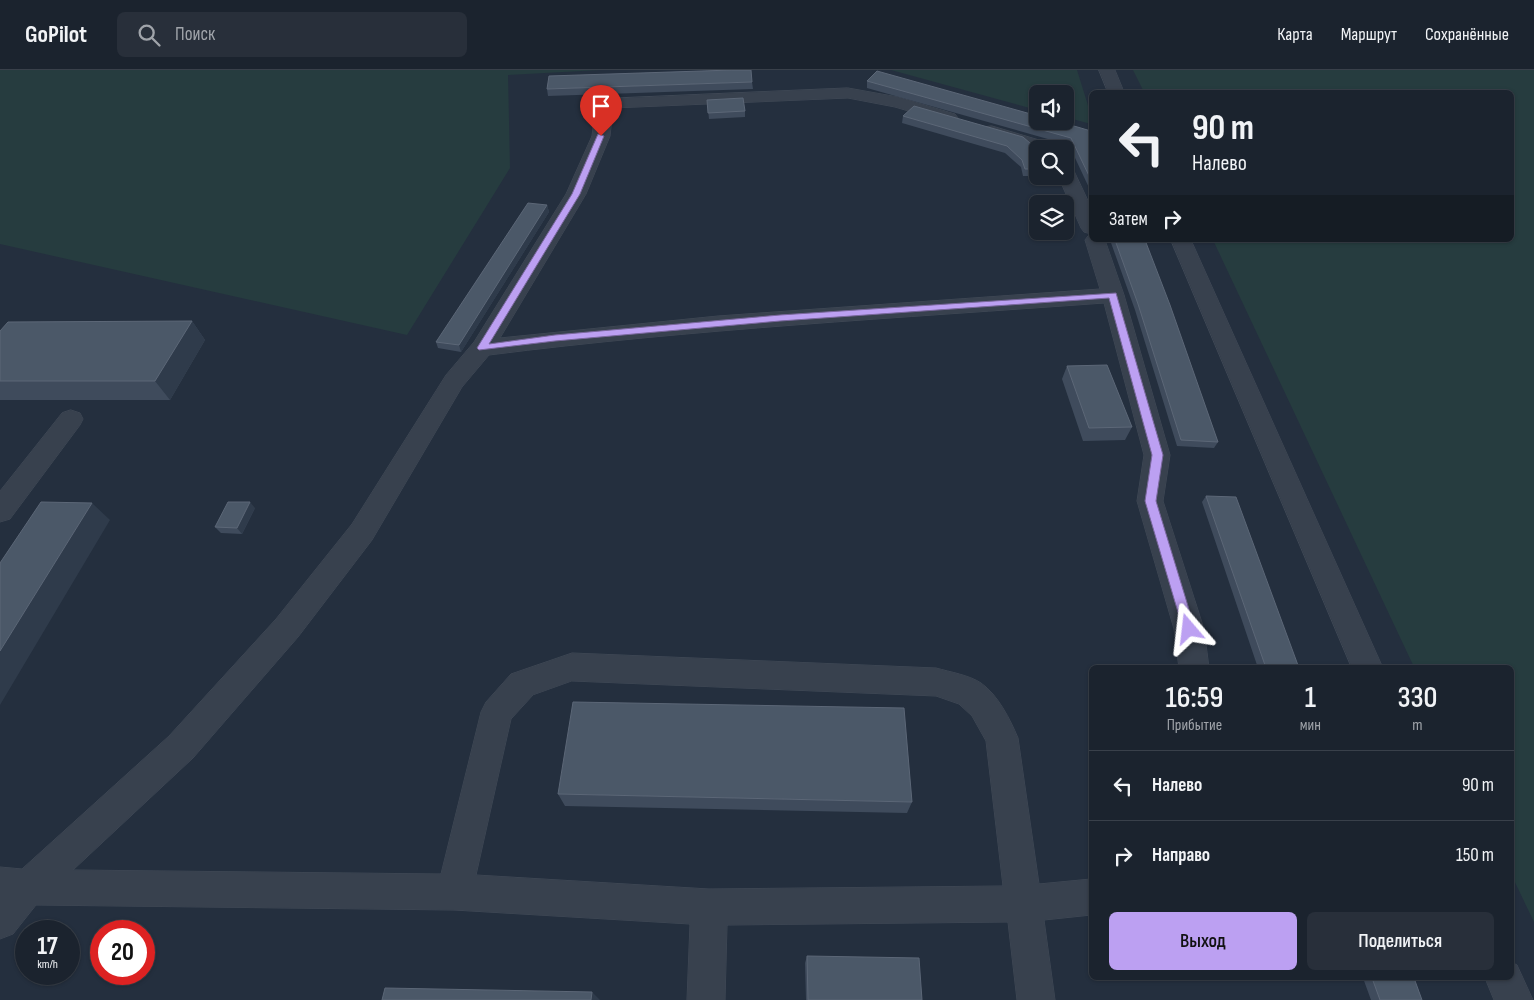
<!DOCTYPE html>
<html lang="ru">
<head>
<meta charset="utf-8">
<style>
	:root { --surface:#1b232e; --page:#282f3a; --text:#f1f3f6; --muted:#a0a4aa; --line:#39404a; --accent:#bca0f2 }
	body { margin:0; font-family:"Sofia Sans Condensed",sans-serif; background:var(--page); color:var(--text); height:100vh; display:flex; flex-direction:column; font-size:19px; white-space:nowrap }
	* { box-sizing:border-box; margin:0 }
	p { font-size:16px; color:var(--muted) }
	.icon { flex:none; width:28px; height:28px; fill:none; stroke:currentColor; stroke-width:2; stroke-linecap:round; stroke-linejoin:round }
	.map { position:relative; flex:1; overflow:hidden }
	.sheet { position:absolute; left:1089px; top:595px; width:425px; height:315px; display:flex; flex-direction:column; background:var(--surface); border-radius:8px; box-shadow:0 1px 4px #0004,0 0 0 1px var(--line) }
	.sheet>* { flex:none }
	.banner { position:absolute; left:1089px; top:20px; width:425px; height:152px; border-radius:8px; box-shadow:0 1px 4px #0004,0 0 0 1px var(--line); background:#1b232e; color:var(--text); overflow:hidden }
	.tools { position:absolute; left:1029px; top:15px; display:grid; gap:10px }
	.tools a { display:grid; place-items:center; width:45px; height:45px; border-radius:8px; background:var(--surface); box-shadow:0 1px 4px #0004,0 0 0 1px var(--line); font-size:25px }
	.speed { position:absolute; left:15px; top:850px; display:flex; gap:10px; font-size:25px; font-weight:700; text-align:center }
	.speed>* { display:grid; place-content:center; width:65px; height:65px; border-radius:50%; background:var(--surface); box-shadow:0 1px 4px #0004,0 0 0 1px var(--line); line-height:1 }
	.speed small { font-size:12px; font-weight:400 }
	.speed .limit { border:8px solid #d22; background:#fff; color:#111 }
	.pin { position:absolute; display:grid; place-items:center; width:42px; height:42px; color:#fff; margin:-51px -21px; border-radius:50% 50% 50% 0; rotate:-45deg; box-shadow:0 0 5px #0007 }
	.pin .icon { rotate:45deg }
	.me { position:absolute; width:55px; margin:-28px; rotate:343deg; stroke-linejoin:round; filter:drop-shadow(0 0 4px #0008) }
	.turn { display:flex; align-items:center; gap:18px; height:105px; padding:0 20px; font-size:22px }
	.turn .icon { width:65px; height:65px; stroke-width:2.5 }
	.turn b { display:block; font-size:35px; line-height:42px }
	.then { display:flex; align-items:center; height:48px; padding:0 20px; background:#0003; gap:10px; font-size:19px }
	.eta { display:flex; justify-content:space-evenly; align-items:center; height:85px; text-align:center }
	.eta b { font-size:30px; font-weight:600; line-height:35px }
	.action { display:flex; gap:10px; margin-top:auto; padding:10px 20px }
	.action a { flex:1; height:58px; border-radius:8px; background:var(--accent); color:#111; font-size:20px; font-weight:600; line-height:58px; text-align:center }
	.action a+a { background:var(--page); color:var(--text) }
	ul { padding:0; list-style:none }
	li { display:flex; align-items:center; gap:15px; height:70px; padding:0 20px; border-top:1px solid var(--line) }
	li div { flex:1 }
	li b { display:block; font-size:19px }
	li em { font-style:normal }
	header { display:flex; align-items:center; gap:30px; box-sizing:border-box; height:70px; padding:0 25px; background:var(--surface); border-bottom:1px solid var(--line) }
	header strong { font-size:24px }
	nav { display:flex; gap:28px; margin-inline-start:auto; font-size:18px }
	.search { width:350px; height:45px; background:var(--page); display:flex; align-items:center; gap:12px; box-sizing:border-box; padding:0 18px; border-radius:8px; color:var(--muted); font-size:19px }
	.map>svg:first-child { display:block }
</style>
</head>
<body>
<header>
<strong>GoPilot</strong>
<div class="search"><svg class="icon" aria-label="search" viewBox="0 0 24 24"><circle cx="10" cy="10" r="6"/><path d="M15 15l6 6"/></svg>Поиск</div>
<nav><a>Карта</a><a>Маршрут</a><a>Сохранённые</a></nav>
</header>
<div class="map">
<svg width="1534" height="930" viewBox="0 0 1534 930">
	<rect width="100%" height="100%" fill="#242f3e"/>
	<path fill="#263c3f" d="M0,0H600L508,5L510,98L407,265L0,174Z
		M891,0H1077L1091,45V54L1065,47V24H1038L1037,40Z
		M1133,0H1534V852L1511,804V598L1414,597L1213,170H1511V22H1144Z"/>
	<g fill="none" stroke-linecap="round" stroke-linejoin="round">
		<defs>
			<path id="minor" d="M1099,0H1115L1124,22H1108Z
				M848,18L898,27L955,44L958,48L955,52L949,53L895,37L848,28L613,38L610,66L586,124L500,268L718,246L1100,219L1085,170L1088,166L1091,165V170H1105L1124,225L1170,385L1163,431L1204,559L1209,598H1179L1174,559L1137,431L1144,385L1104,233C899,248 693,259 489,285L462,317L372,470L298,567L193,688L73,800L441,804L481,642L486,632L511,604L572,583L936,598C950,602 969,605 981,613C998,625 1010,649 1018,668L1039,814L1091,809V845L1044,850L1055,930H1017L1008,852L727,855L725,930H687L690,854L454,840L36,835L13,864L0,869V797L22,799L169,666L276,549L352,454L446,305L474,272L566,124L592,66L596,33L599,29ZM572,611L936,626L959,634L972,646L986,671L1003,816L709,819L476,805L511,649L533,625Z
				M992,56L1056,75L1059,79H1038V81L986,65L983,61L986,57Z
				M1065,95L1072,97L1074,101L1091,137V164L1084,162L1081,158L1058,106H1065Z
				M1171,170H1191L1383,598H1352Z
				M71,340L80,343L83,349L80,355L10,449L0,452V421L62,343Z
				M1511,892L1517,895L1533,930H1494L1485,908H1511Z"/>
		</defs>
		<use href="#minor" stroke="#414a57" stroke-width="1"/>
		<use href="#minor" fill="#38414e" fill-rule="evenodd"/>
	</g>
	<path fill="#3f4b5c" d="M867,11L1091,61V122L1069,75L867,18Z
		M752,12L753,19L548,26L547,19Z
		M707,30L745,41V47L709,49Z
		M903,46L1038,80V106H1023L1021,97L1005,83L902,53Z
		M547,135L549,142L461,282L438,278L436,272Z
		M1110,170H1145L1218,372L1214,378L1177,376L1135,240Z
		M192,251L205,270L170,330H0V261Z
		M1067,296L1132,357L1125,370L1083,371L1062,309Z
		M1206,426L1299,598H1258L1202,432Z
		M255,438L242,464L221,463L215,457Z
		M558,724L912,732L907,743L565,736Z
		M807,886L922,930H806L805,893Z
		M1363,908H1414L1422,930H1371Z"/>
	<path fill="#2f3b4b" d="M547,135L549,142L461,282L459,275Z
		M192,251L205,270L170,330L155,311Z
		M250,432L255,438L242,464L237,458Z
		M92,433L110,450L0,635V581Z
		M592,922L600,930H591Z"/>
	<path fill="#4b5868" stroke="#5c6777" d="M732,0H751L752,12L547,19L549,6Z
		M877,1L1038,46V51H1057L1091,61V110L1071,68L867,11Z
		M743,28L745,41L708,43L707,30Z
		M914,36L1023,67L1038,80V99H1025L1022,90L1007,76L903,46Z
		M528,133L547,135L459,275L436,272Z
		M1115,170H1145L1170,235L1218,372L1181,370L1138,234Z
		M192,251L155,311H0V261L8,252Z
		M1107,295L1132,357L1089,358L1067,296Z
		M1206,426L1236,427L1299,598H1266Z
		M41,432L92,433L0,581V493Z
		M228,432H250L237,458L215,457Z
		M573,632L904,638L912,732L558,724Z
		M807,886L919,888L922,930H808Z
		M1372,908H1414L1422,930H1380Z
		M385,918L592,922L591,930H382Z"/>
	<path fill="#bca0f2" stroke="#7a689d" d="M598,64L604,66L580,124L489,274L555,265L780,245L1116,223L1163,385L1156,431L1195,559L1194,563L1189,565L1185,563L1183,559L1145,431L1152,385L1109,228L780,251L555,271L479,280L477,278L572,124Z"/>
</svg>
<div class="tools">
<a><svg class="icon" aria-label="sound" viewBox="0 0 24 24"><path d="M4 9h4l5-4v14l-5-4H4zM17 9q2 3 0 6"/></svg></a>
<a><svg class="icon" aria-label="search" viewBox="0 0 24 24"><circle cx="10" cy="10" r="6"/><path d="M15 15l6 6"/></svg></a>
<a><svg class="icon" aria-label="layers" viewBox="0 0 24 24"><path d="M12 4l9 5-9 5-9-5zM3 14l9 5 9-5"/></svg></a>
</div>
<div class="speed"><div>17<small>km/h</small></div><div class="limit">20</div></div>
<div class="pin" style="left:601px;top:66px;background:#d93025"><svg class="icon" aria-label="arrive" viewBox="0 0 24 24"><path d="M6 21V4h12l-3 4 3 4H6"/></svg></div>
<svg class="me" style="left:1189px;top:559px" viewBox="-20 -20 40 40"><path d="M0-17L14 15 0 8-14 15z" fill="#bca0f2" stroke="#fff" stroke-width="4"/></svg>
<div class="banner">
<div class="turn"><svg class="icon" aria-label="left" viewBox="0 0 24 24"><path d="M17 20v-9H6M10 6l-5 5 5 5"/></svg><div><b>90 m</b>Налево</div></div>
<div class="then">Затем<svg class="icon" aria-label="right" viewBox="0 0 24 24"><path d="M7 20v-9h11M14 6l5 5-5 5"/></svg></div>
</div>
<section class="sheet">
<div class="eta">
<div><b>16:59</b><p>Прибытие</p></div>
<div><b>1</b><p>мин</p></div>
<div><b>330</b><p>m</p></div>
</div>
<ul>
<li><svg class="icon" aria-label="left" viewBox="0 0 24 24"><path d="M17 20v-9H6M10 6l-5 5 5 5"/></svg><div><b>Налево</b></div><em>90 m</em></li>
<li><svg class="icon" aria-label="right" viewBox="0 0 24 24"><path d="M7 20v-9h11M14 6l5 5-5 5"/></svg><div><b>Направо</b></div><em>150 m</em></li>
</ul>
<div class="action"><a>Выход</a><a>Поделиться</a></div>
</section>
</div>
</body>
</html>
